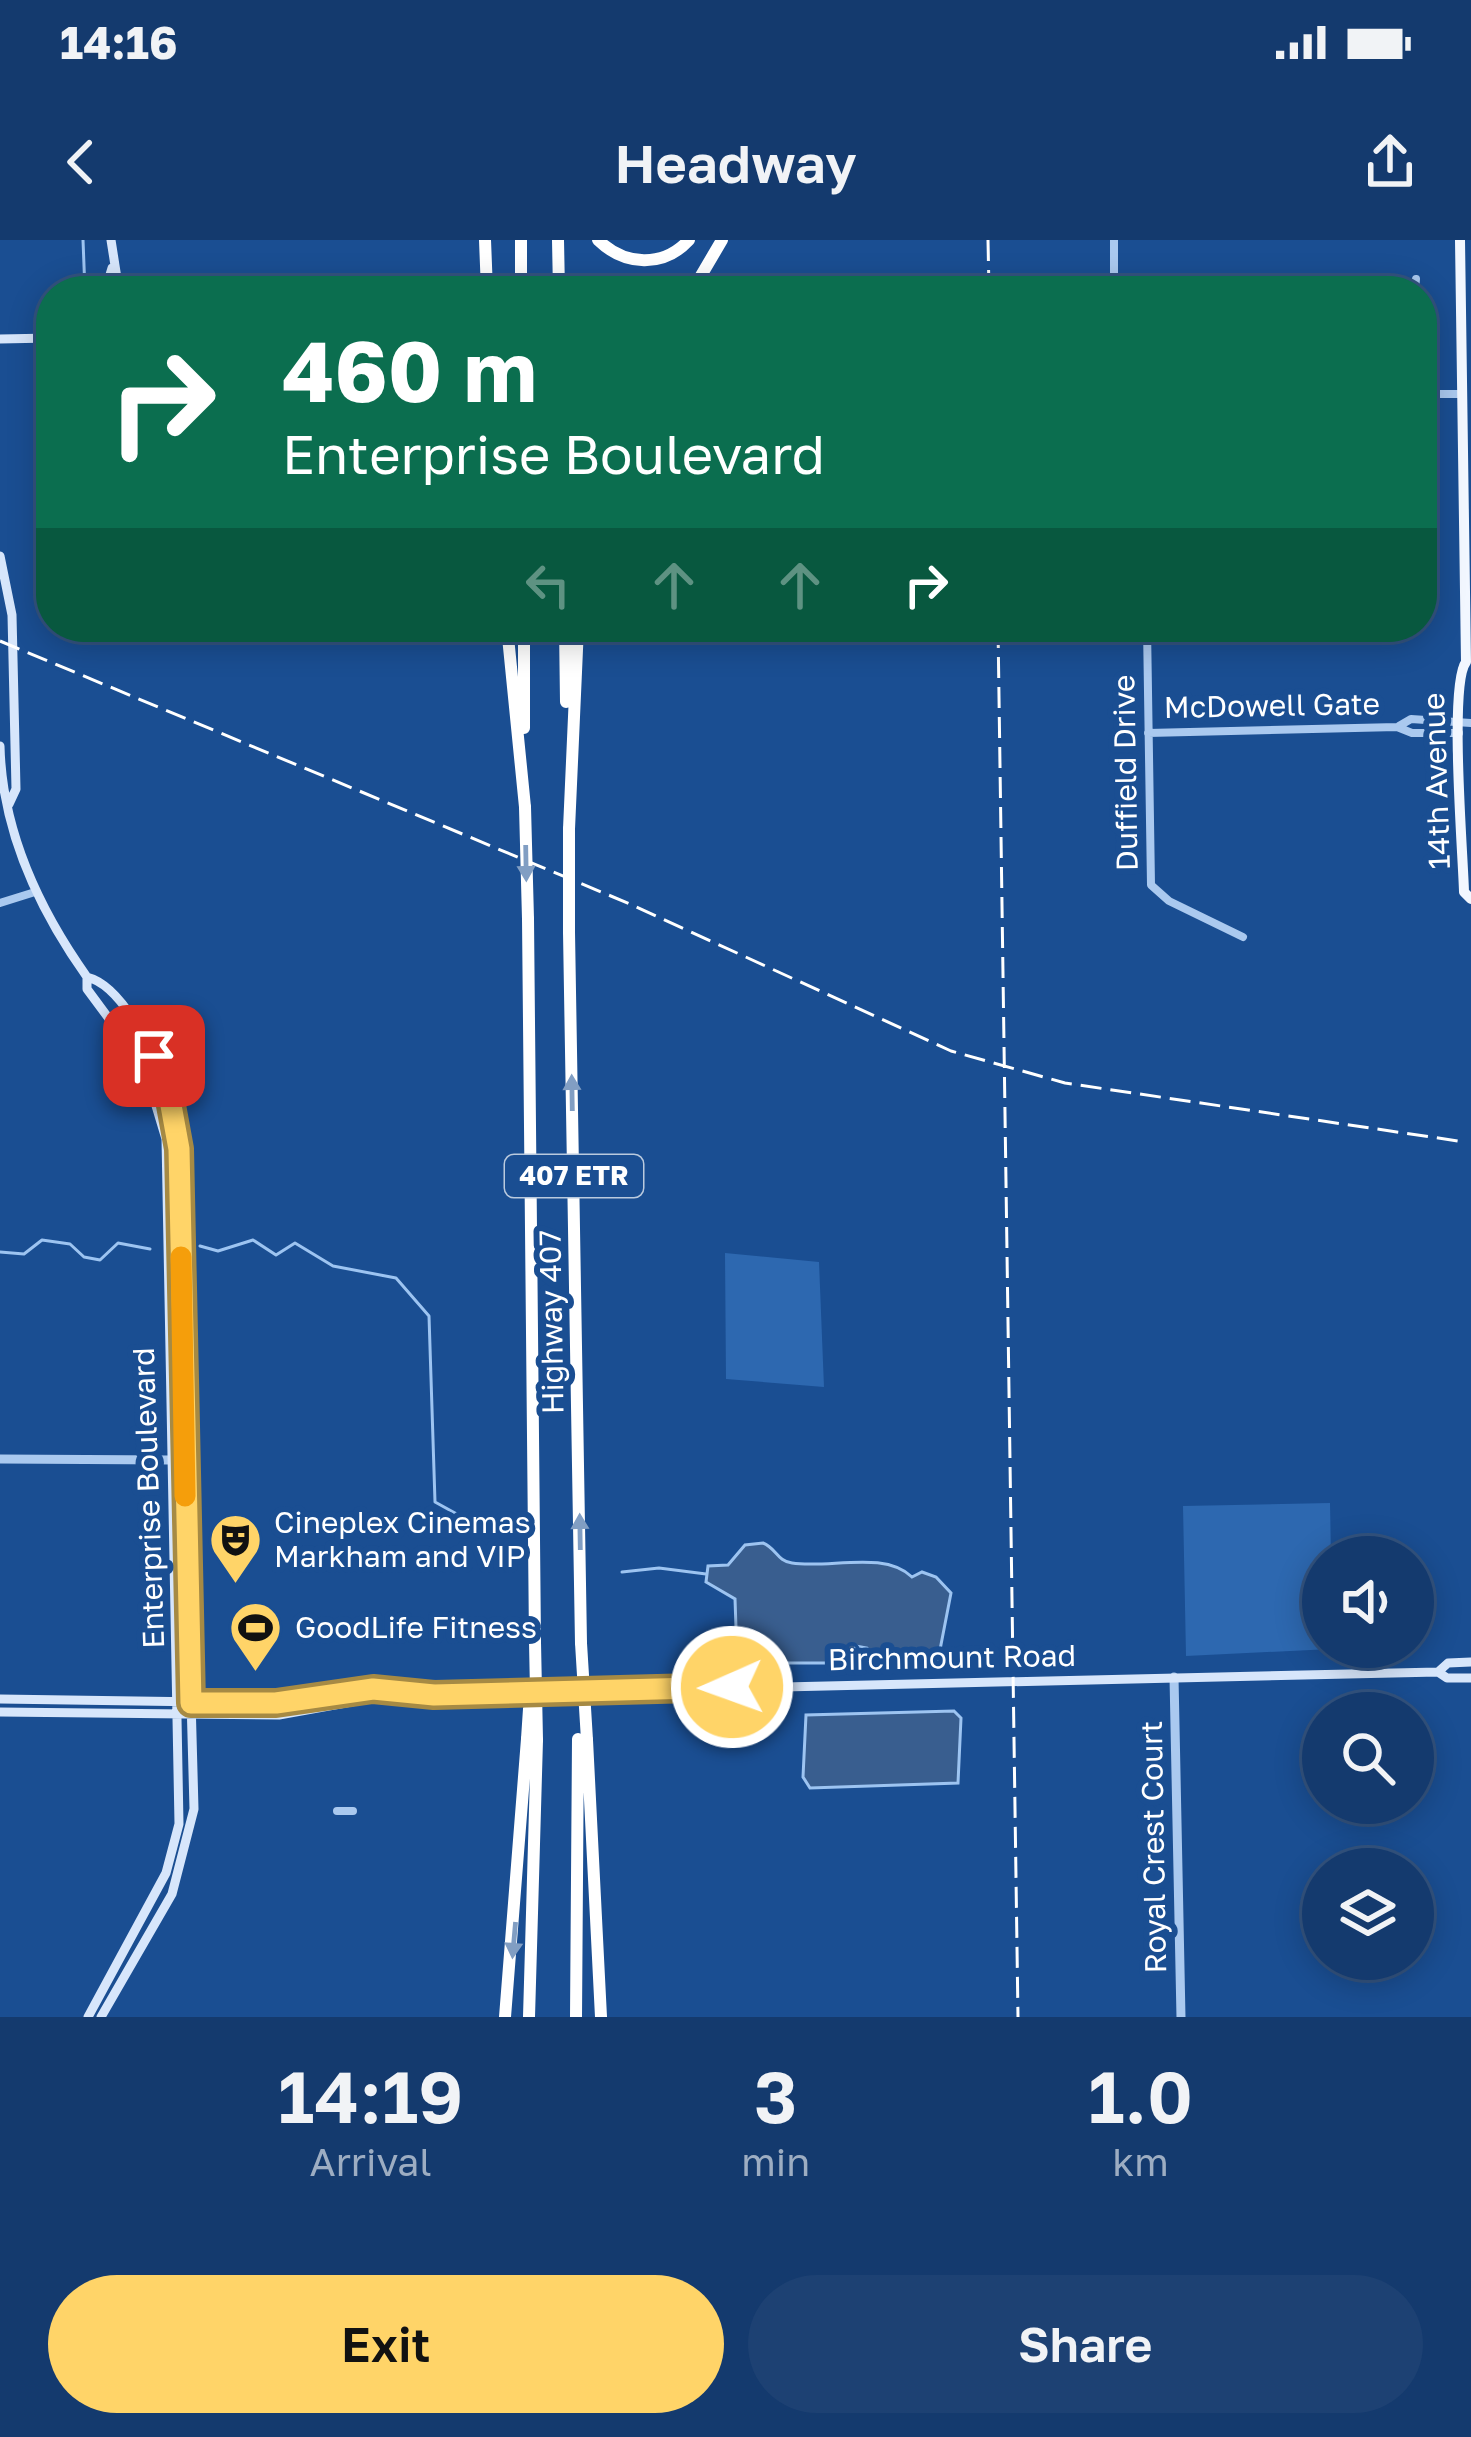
<!DOCTYPE html>
<html lang="en">
<head>
<meta charset="utf-8">
<style>
	:root { --surface:#143a6e; --page:#1d4173; --text:#f1f3f6; --muted:#9dadc2; --line:#335481; --accent:#ffd468 }
	body { margin:0; font-family:"Golos Text",sans-serif; background:var(--page); color:var(--text); height:100vh; display:flex; flex-direction:column; font-size:45px; white-space:nowrap }
	* { box-sizing:border-box; margin:0 }
	p { font-size:39px; color:var(--muted) }
	.icon { flex:none; width:66px; height:66px; fill:none; stroke:currentColor; stroke-width:2; stroke-linecap:round; stroke-linejoin:round }
	.map { position:relative; height:1777px; overflow:hidden }
	.panel { display:flex; flex-direction:column; background:var(--surface); flex:1 }
	.panel>* { flex:none }
	.hud { position:absolute; left:36px; top:36px; width:1401px; height:366px; border-radius:48px; box-shadow:0 6px 30px #0003,0 0 0 3px var(--line); background:#0b6e4f; color:#fff; overflow:hidden }
	.controls { position:absolute; left:1302px; top:1296px; display:grid; gap:24px }
	.controls a { display:grid; place-items:center; width:132px; height:132px; border-radius:50%; background:var(--surface); box-shadow:0 6px 30px #0003,0 0 0 3px var(--line); font-size:60px }
	.pin { position:absolute; display:grid; place-items:center; width:102px; height:102px; color:#fff; margin:-51px; border-radius:24px; box-shadow:0 6px 18px #0006 }
	.me { position:absolute; width:132px; margin:-66px; rotate:268deg; stroke-linejoin:round; filter:drop-shadow(0 0 9px #0008) }
	.turn { display:flex; align-items:center; gap:42px; height:252px; padding:0 48px; font-size:54px }
	.turn .icon { width:156px; height:156px; stroke-width:2.5 }
	.turn b { display:block; font-size:84px; line-height:102px }
	.lanes { display:flex; align-items:center; height:114px; padding:0 48px; background:#0003; justify-content:center; gap:60px; direction:ltr }
	.lanes .off { opacity:.35 }
	.eta { display:flex; justify-content:space-evenly; align-items:center; height:204px; text-align:center }
	.eta b { font-size:72px; font-weight:600; line-height:84px }
	.cta { display:flex; gap:24px; margin-top:auto; padding:24px 48px }
	.cta a { flex:1; height:138px; border-radius:72px; background:var(--accent); color:#111; font-size:48px; font-weight:600; line-height:138px; text-align:center }
	.cta a+a { background:var(--page); color:var(--text) }
	.status { display:flex; justify-content:space-between; align-items:center; height:84px; padding:0 60px; background:var(--surface); direction:ltr }
	.status svg { height:33px; fill:currentColor }
	header { display:flex; justify-content:space-between; align-items:center; height:156px; padding:0 48px; background:var(--surface); font-size:54px; font-weight:600 }
	.map>svg:first-child { display:block }
</style>
</head>
<body>
<div class="status"><b>14:16</b><svg viewBox="0 0 49 12"><path d="M0 12V9h3v3zM5 12V6h3v6zM10 12V3h3v9zM15 12V0h3v12zM26 1h20v11H26zM47 4h2v5h-2z"/></svg></div>
<header><svg class="icon" aria-label="back" viewBox="0 0 24 24"><path d="M15 5l-7 7 7 7"/></svg>Headway<svg class="icon" aria-label="share" viewBox="0 0 24 24"><path d="M12 15V3M7 8l5-5 5 5M5 13v7h14v-7"/></svg></header>
<div class="map">
<svg width="1471" height="1777" viewBox="0 0 1471 1777">
	<rect width="100%" height="100%" fill="#1a4e92"/>
	<path fill="#2d68b0" d="M725,1013L819,1022L824,1147L726,1139Z
		M1330,1263L1331,1317H1323V1407L1331,1409L1186,1416L1183,1266Z"/>
	<path fill="#395e8f" stroke="#9dc4f1" stroke-width="3" d="M763,1303C776,1308 777,1321 792,1323C829,1329 884,1310 912,1337L922,1332L936,1337L951,1353L938,1420L875,1422L867,1408L856,1406L855,1423H742L737,1416L735,1359L706,1342L708,1326L728,1325L745,1305Z
		M954,1471L961,1478L958,1543L810,1548L803,1537L806,1475Z"/>
	<g fill="none" stroke-linecap="round" stroke-linejoin="round">
		<path stroke="#9dc4f1" stroke-width="3" d="M83,0L85,51
			M200,1006L218,1011L253,1000L276,1015L295,1003L333,1026L396,1038L429,1076L435,1262L484,1289
			M0,1012L24,1014L42,1000L70,1004L84,1017L100,1020L118,1003L150,1009
			M622,1332L659,1328L706,1334"/>
		<path stroke="#aac9ef" stroke-width="8" d="M1114,0V51
			M1415,51L1416,39
			M1422,154H1460
			M1147,387L1151,645L1169,661L1243,697
			M1399,486L1411,479L1471,483
			M1148,493L1397,487L1412,493H1459
			M0,663L35,652
			M337,1571H353"/>
		<path stroke="#aac9ef" stroke-width="9" d="M0,1219L171,1220
			M1174,1437L1181,1777"/>
		<path stroke="#d7e6fb" stroke-width="9" d="M111,0L119,51
			M105,51L112,28
			M0,99L51,98
			M0,316L12,375L16,549L9,564
			M0,506C2,591 38,668 87,737V749L144,826L166,899L179,1584L166,1633L88,1777
			M87,737C128,747 165,836 175,874L194,1569L172,1654L101,1777
			M1438,1432L1448,1423L1471,1422
			M0,1459L276,1463L373,1449L434,1455L1438,1432L1447,1438H1471
			M0,1472L279,1475L390,1455"/>
		<path stroke="#f2f7ff" stroke-width="10" d="M1460,0L1466,422C1449,444 1463,613 1464,652L1471,659"/>
		<path stroke="#fff" stroke-width="12" d="M485,0L487,51
			M521,0V51
			M558,0L559,51
			M598,0C625,26 663,28 689,0
			M692,51L722,0
			M507,387L525,567
			M524,387V488
			M565,387L566,462
			M569,589L578,387
			M528,679L535,1402
			M569,692L581,1403
			M587,1500L601,1777
			M505,1777L527,1499
			M529,1777L537,1500
			M576,1777L578,1499"/>
		<path stroke="#fff" stroke-width="3" stroke-dasharray="21 9" stroke-linecap="butt" d="M988,0L989,51
			M998,387L1018,1777
			M0,401L630,664L951,811L1065,843L1465,902"/>
		<path stroke="#fff" stroke-width="12" d="M525,567L528,679
			M569,589V692
			M535,1402L537,1500
			M581,1403L587,1500
			M527,1499L529,1469"/>
	</g>
	<defs><path id="oneway-solid" d="M-6-.8H1V-3.2L6.5 0L1 3.2V.8H-6Z" transform="scale(3)"/></defs>
	<g fill="#819ec3">
		<use href="#oneway-solid" transform="translate(526 623) rotate(89)"/>
		<use href="#oneway-solid" transform="translate(572 853) rotate(-91)"/>
		<use href="#oneway-solid" transform="translate(580 1292) rotate(-91)"/>
		<use href="#oneway-solid" transform="translate(514 1700) rotate(95)"/>
	</g>
	<g fill="none" stroke-linecap="round" stroke-linejoin="round">
		<defs>
			<path id="route" d="M154,816L166,838L179,909L191,1463H276L373,1449L434,1455L732,1447"/>
		</defs>
		<use href="#route" stroke="#a68a44" stroke-width="30"/>
		<use href="#route" stroke="#ffd468" stroke-width="21"/>
		<path stroke="#f59e0b" stroke-width="21" d="M181,1017L185,1256"/>
	</g>
	<defs>
		<symbol id="theatre-pin" viewBox="-11 -11 22 30"><path d="M0 17L-7.5 6A9.5 9.5 0 1 1 7.5 6Z" fill="#ffd468" stroke="#1a4e92"/><path d="M-5-5.5Q0-4 5-5.5V0Q5 5 0 6Q-5 5-5 0ZM-3.3-2.5H-1v1.5H-3.3ZM1-2.5H3.3v1.5H1ZM-2.8 1Q0 5.5 2.8 1Z" fill="#111"/></symbol>
		<symbol id="stadium-pin" viewBox="-11 -11 22 30"><path d="M0 17L-7.5 6A9.5 9.5 0 1 1 7.5 6Z" fill="#ffd468" stroke="#1a4e92"/><path d="M0-5a6.5 5 0 1 0 0 10a6.5 5 0 1 0 0-10ZM-3.5-1.8h7v3.6h-7Z" fill="#111"/></symbol>
	</defs>
	<g fill-rule="evenodd">
		<use href="#theatre-pin" x="206" y="1270" width="59" height="81"/>
		<use href="#stadium-pin" x="226" y="1358" width="59" height="81"/>
	</g>
	<g text-anchor="middle" stroke-width="12" stroke-linejoin="round" paint-order="stroke">
		<rect fill="#1a4e92" stroke="#bacade" stroke-width="3" x="505" y="915" width="138" height="42" rx="9"/>
		<g font-size="27" font-weight="bold" fill="#fff">
			<text x="574" y="945">407 ETR</text>
		</g>
		<g font-size="30" fill="#fff" stroke="#1a4e92">
			<text transform="translate(1272 466) rotate(-1)" y="10">McDowell Gate</text>
			<text transform="translate(1126 533) rotate(-91)" y="10">Duffield Drive</text>
			<text transform="translate(1437 541) rotate(-92)" y="10">14th Avenue</text>
			<text transform="translate(552 1082) rotate(-91)" y="10">Highway 407</text>
			<text transform="translate(149 1258) rotate(-92)" y="10">Enterprise Boulevard</text>
			<text transform="translate(952 1418) rotate(-1)" y="10">Birchmount Road</text>
			<text transform="translate(1154 1607) rotate(-91)" y="10">Royal Crest Court</text>
		</g>
		<g font-size="30" fill="#fff" stroke="#1a4e92" text-anchor="start">
			<text x="274" y="1293">Cineplex Cinemas<tspan x="274" dy="34">Markham and VIP</tspan></text>
			<text x="295" y="1398">GoodLife Fitness</text>
		</g>
	</g>
</svg>
<div class="controls">
<a><svg class="icon" aria-label="sound" viewBox="0 0 24 24"><path d="M4 9h4l5-4v14l-5-4H4zM17 9q2 3 0 6"/></svg></a>
<a><svg class="icon" aria-label="search" viewBox="0 0 24 24"><circle cx="10" cy="10" r="6"/><path d="M15 15l6 6"/></svg></a>
<a><svg class="icon" aria-label="layers" viewBox="0 0 24 24"><path d="M12 4l9 5-9 5-9-5zM3 14l9 5 9-5"/></svg></a>
</div>
<div class="pin" style="left:154px;top:816px;background:#d93025"><svg class="icon" aria-label="arrive" viewBox="0 0 24 24"><path d="M6 21V4h12l-3 4 3 4H6"/></svg></div>
<svg class="me" style="left:732px;top:1447px" viewBox="-20 -20 40 40"><circle r="17" fill="#ffd468" stroke="#fff" stroke-width="3"/><path d="M0-11L8 9 0 5-8 9z" fill="#fff"/></svg>
<div class="hud">
<div class="turn"><svg class="icon" aria-label="right" viewBox="0 0 24 24"><path d="M7 20v-9h11M14 6l5 5-5 5"/></svg><div><b>460 m</b>Enterprise Boulevard</div></div>
<div class="lanes"><svg class="icon off" aria-label="left" viewBox="0 0 24 24"><path d="M17 20v-9H6M10 6l-5 5 5 5"/></svg><svg class="icon off" aria-label="ahead" viewBox="0 0 24 24"><path d="M12 20V5M6 11l6-6 6 6"/></svg><svg class="icon off" aria-label="ahead" viewBox="0 0 24 24"><path d="M12 20V5M6 11l6-6 6 6"/></svg><svg class="icon" aria-label="right" viewBox="0 0 24 24"><path d="M7 20v-9h11M14 6l5 5-5 5"/></svg></div>
</div>
</div>
<section class="panel">
<div class="eta">
<div><b>14:19</b><p>Arrival</p></div>
<div><b>3</b><p>min</p></div>
<div><b>1.0</b><p>km</p></div>
</div>
<div class="cta"><a>Exit</a><a>Share</a></div>
</section>
</body>
</html>
